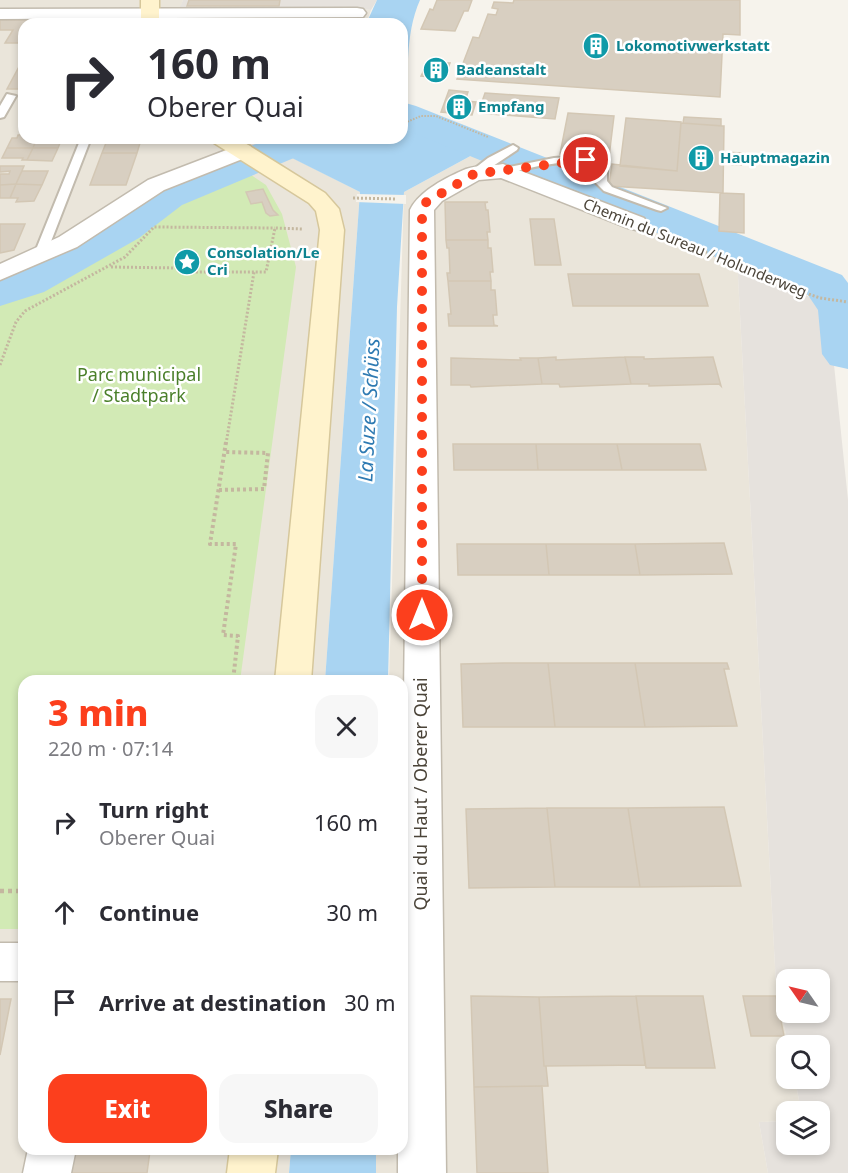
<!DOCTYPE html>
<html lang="en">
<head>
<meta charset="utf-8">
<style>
	:root { --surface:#fff; --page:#f7f7f7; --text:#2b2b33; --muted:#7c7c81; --accent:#fc3f1d }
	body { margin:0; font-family:"Noto Sans",sans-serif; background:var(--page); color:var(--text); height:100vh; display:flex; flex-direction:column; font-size:22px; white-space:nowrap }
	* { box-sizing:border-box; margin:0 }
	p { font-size:20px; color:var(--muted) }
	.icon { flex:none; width:33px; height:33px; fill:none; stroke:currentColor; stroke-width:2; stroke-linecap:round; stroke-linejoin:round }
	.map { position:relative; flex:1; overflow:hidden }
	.details { position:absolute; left:18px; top:675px; width:390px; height:480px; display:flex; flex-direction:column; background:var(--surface); border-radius:18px; box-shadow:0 3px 9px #0003 }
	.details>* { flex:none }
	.hud { position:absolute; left:18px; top:18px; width:390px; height:126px; border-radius:18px; box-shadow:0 3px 9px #0003; background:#fff; color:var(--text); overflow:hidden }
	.needle { width:39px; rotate:304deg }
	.fabs { position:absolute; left:776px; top:969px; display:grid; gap:12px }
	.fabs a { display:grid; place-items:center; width:54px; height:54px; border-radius:12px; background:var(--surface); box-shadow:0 3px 9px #0003; font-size:30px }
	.pin { position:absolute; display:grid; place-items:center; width:51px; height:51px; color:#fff; margin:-26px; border:3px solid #fff; border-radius:50%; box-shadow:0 2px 6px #0007 }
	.me { position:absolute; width:66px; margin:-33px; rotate:0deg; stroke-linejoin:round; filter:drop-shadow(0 0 4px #0008) }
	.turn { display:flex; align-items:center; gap:21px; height:126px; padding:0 30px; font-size:27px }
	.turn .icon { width:78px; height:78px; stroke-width:2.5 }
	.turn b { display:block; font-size:42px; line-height:51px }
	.round { display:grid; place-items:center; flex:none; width:63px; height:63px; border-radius:18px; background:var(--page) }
	.headline { display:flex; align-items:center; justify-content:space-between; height:102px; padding:0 30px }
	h1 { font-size:36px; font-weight:800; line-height:45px; color:var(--accent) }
	.primary-button { display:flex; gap:12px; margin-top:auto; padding:12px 30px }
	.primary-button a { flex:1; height:69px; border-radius:18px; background:var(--accent); color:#fff; font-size:24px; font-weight:800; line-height:69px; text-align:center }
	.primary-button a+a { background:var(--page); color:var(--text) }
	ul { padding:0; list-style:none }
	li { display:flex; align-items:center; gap:18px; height:90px; padding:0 30px }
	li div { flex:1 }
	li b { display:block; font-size:22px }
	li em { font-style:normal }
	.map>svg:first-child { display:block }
</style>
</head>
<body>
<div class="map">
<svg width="848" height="1173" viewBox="0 0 848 1173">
	<rect width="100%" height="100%" fill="#f6f3ec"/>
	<path fill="#eae5da" d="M0,0H183L181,6L350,7L371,10L366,24H24V138H322L285,154L360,192L325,681H24V1149H291L289,1173H0Z
		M478,152L737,258L776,985L788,1045L786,1046V1078L795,1079L801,1111L786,1112V1121L759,1122L768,1173H376V1149H402V681H389L404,192Z"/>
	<path fill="#e6e2dd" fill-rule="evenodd" d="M183,0H377L371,10L350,7H180Z
		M737,258L828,307L848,500V1173H768L759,1122L786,1121V1144H819V1112L801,1111L795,1079L819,1078V1046L788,1045L776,985ZM786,980H819V1012H786Z"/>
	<path fill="#d2eab5" d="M242,169L266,185L282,214L296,267L240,681H24V929H0V296L32,285L168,205Z"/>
	<path fill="#a9d4f2" d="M377,0H420C404,36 409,77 406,116L408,124L476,153L404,192L397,307L388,681H325L360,192L284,154L322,138H402V24H366Z
		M291,1149H376V1173H289Z"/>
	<path fill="#f6f3ec" d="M357,194L406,195V204L356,202Z"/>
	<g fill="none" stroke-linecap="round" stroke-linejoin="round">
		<path fill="#a9d4f2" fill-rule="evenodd" d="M402,102L416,106L842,275L848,283V369L830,365L822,354L818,310L808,295L402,128Z
			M270,138H326L320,147L182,205L139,238L44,292L0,306V275L107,218L152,187Z"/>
	</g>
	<path fill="#d8cfc1" stroke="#d3c7b4" stroke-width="1.5" d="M189,0H280L279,6H187Z
		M437,0H472L468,11H464L455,31L421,29L430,9L433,10Z
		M514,0H740V35L723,34L720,97L457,79L473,37L479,38L488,14L496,15L498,9L492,8L494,2L513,3Z
		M0,20H36L34,24H24L23,43H5L13,30H0Z
		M36,20H63L61,24H34Z
		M175,20H289L288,24H173Z
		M289,20H341V24H288Z
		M81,21H116L115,24H79Z
		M428,62L450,63L444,78L421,76Z
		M21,63H24V89H7Z
		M449,90L468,92L465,101L476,102L472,115L441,112Z
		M485,93L559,98L555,119L478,113Z
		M568,113L614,116L609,157L560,154Z
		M684,117L721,119V126L683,123Z
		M626,118L681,122L677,171L620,166Z
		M681,123L724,126L723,193L609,186L612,164L677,171Z
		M18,135H24V138H37L33,148H7L12,138H17Z
		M37,138H62L58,148H33Z
		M108,138H165L151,143H140L137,153H102Z
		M7,148H33L27,160H22L23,158H2Z
		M33,148H58L52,161L27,160Z
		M724,152L741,153V165L723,164Z
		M102,153H137L126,185H90Z
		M0,166H24L16,184L0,185V174H9L10,171L0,172Z
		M22,171H48L42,185L16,184Z
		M16,184L10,198H0V185Z
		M16,184L42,185L34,201L16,202L18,198H10Z
		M263,189L273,210L278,215L270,216L266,213L262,202L251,204L246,192Z
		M720,193L744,194V233L719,231Z
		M445,202H488L485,203L486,210H488L490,232H487L488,240H446Z
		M530,219H554L561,265H535Z
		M0,224H25L14,250L0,253Z
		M446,240H488V248H491L493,272H490L491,281H448L447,273H450L449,248H447Z
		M568,274H699L708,306H573Z
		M448,281H491V290H495L497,315H493L494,325L498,326H449L448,314H451Z
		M556,357V360L625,357L631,384L560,387L559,384H542L538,358Z
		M625,357H644V359L713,357L721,386L719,384L649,386V384H631Z
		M451,358L521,360L520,358H538L542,384L471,387L470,385H451Z
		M453,444H536L538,470H454Z
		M536,444H617L622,470H538Z
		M617,444H700L706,470H622Z
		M724,543L732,574L640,575L635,544Z
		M457,544H546L549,575H458Z
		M546,544H635L640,575H549Z
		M504,663H548L555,727H463L461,664Z
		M548,663H635L645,727H555Z
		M635,663H727L729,669H724L737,726L645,727Z
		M724,807L741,886L640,887L628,808Z
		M547,808L555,887L469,888L466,809Z
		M547,808H628L640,887H555Z
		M471,996L539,997L544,1066H546L548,1086L474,1087Z
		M636,996H703L715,1068H646Z
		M636,996L645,1065L544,1066L539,997Z
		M743,996H776L784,1036H751Z
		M0,999H11L0,1055Z
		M542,1086L548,1173H477L474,1087Z
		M72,1149H148L150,1151L147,1173H68Z"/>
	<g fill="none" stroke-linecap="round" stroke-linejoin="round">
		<defs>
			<path id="lane" d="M7,94L16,96L4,117L0,118V106Z
				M81,138H91L45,257L39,261L35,260L33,257Z
				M513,145L518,148L517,150L478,176H470V172L488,158Z
				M581,156L607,163V181L612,187L667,208L661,211L657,210L604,191L595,182L597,167C569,156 532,168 503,174L497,171L499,169L554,158Z"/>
			<path id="street" d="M357,8L363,9L366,13L363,17L0,19V9Z
				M242,144L250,146L253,151L250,156L164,190L77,247L0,280V264L59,237L148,180Z
				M503,164L644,218L648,223L644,228L636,230L628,228L501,178L479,180L442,201L434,210L446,1173H398V1149H402V856L410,210C419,191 447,177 466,169C477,165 491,166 503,164Z
				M0,943H24V981H0Z
				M28,1149H76L71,1173H23Z"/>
			<path id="secondary" d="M141,0H159V24H141Z
				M211,138H237L325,193L339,209L344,230L311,681H275L320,230L316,211L309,203L214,143Z
				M230,1149H278L275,1173H227Z"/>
		</defs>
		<use href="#lane" stroke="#c2bbae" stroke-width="4"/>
		<use href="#street" stroke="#c2bbae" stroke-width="3"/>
		<use href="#secondary" stroke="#d6c79b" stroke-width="3"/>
		<path stroke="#c4b79f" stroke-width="2" stroke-dasharray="1.5 1.5" stroke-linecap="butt" d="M402,124L421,116H436L488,137"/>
		<path stroke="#c4b79f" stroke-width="3" stroke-dasharray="2 2" stroke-linecap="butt" d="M353,198L397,199
			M661,233L797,290L820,298L848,302
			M111,267L178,268L179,272H254
			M0,365L16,322L25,311L125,257L154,227L275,228
			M226,444L254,272H266L275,228L302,229"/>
		<path stroke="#c4b79f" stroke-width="4" stroke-dasharray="3 3" stroke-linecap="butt" d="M226,442L210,544H236L223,635L238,636L233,681
			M219,490L264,489L268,453L225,452"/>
		<path stroke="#c4b79f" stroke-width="4.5" stroke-dasharray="4 4" stroke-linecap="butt" d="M0,891H24"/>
		<use href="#lane" fill="#fff" fill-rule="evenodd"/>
		<use href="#street" fill="#fff" fill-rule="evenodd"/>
		<use href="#secondary" fill="#fff3cd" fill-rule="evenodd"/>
	</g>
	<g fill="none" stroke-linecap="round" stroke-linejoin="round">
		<path stroke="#fc3f1d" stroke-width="10" stroke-dasharray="0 18" d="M422,615V210L425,203L474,174L586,160"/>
	</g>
	<defs>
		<symbol id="building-disc" viewBox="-11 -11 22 22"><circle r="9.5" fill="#0f9aa8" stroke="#fff"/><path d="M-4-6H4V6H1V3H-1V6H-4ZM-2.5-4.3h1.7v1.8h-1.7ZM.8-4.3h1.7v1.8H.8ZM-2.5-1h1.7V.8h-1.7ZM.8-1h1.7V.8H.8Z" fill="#fff"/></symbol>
		<symbol id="sight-disc" viewBox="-11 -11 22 22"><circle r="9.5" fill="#0f9aa8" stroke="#fff"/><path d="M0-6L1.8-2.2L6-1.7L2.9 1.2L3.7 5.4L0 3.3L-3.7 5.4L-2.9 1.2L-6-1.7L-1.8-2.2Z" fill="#fff"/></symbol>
	</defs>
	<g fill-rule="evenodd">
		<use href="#building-disc" x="581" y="31" width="30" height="30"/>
		<use href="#building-disc" x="421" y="55" width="30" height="30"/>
		<use href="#building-disc" x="444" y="92" width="30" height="30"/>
		<use href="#building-disc" x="686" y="143" width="30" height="30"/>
		<use href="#sight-disc" x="172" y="247" width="30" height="30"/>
	</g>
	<g text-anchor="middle" stroke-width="5" stroke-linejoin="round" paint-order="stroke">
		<g font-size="15" font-weight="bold" fill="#0d838f" stroke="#fff" text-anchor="start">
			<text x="616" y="51">Lokomotivwerkstatt</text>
			<text x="456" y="75">Badeanstalt</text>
			<text x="478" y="112">Empfang</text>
			<text x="720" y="163">Hauptmagazin</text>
			<text x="207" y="258">Consolation/Le<tspan x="207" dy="17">Cri</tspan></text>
		</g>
		<g font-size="15" fill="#4b4439" stroke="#fff">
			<text transform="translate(695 248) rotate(22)" y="5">Chemin du Sureau / Holunderweg</text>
		</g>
		<g font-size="18" fill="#4a7f2a" stroke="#fff">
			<text x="139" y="381">Parc municipal<tspan x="139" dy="21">/ Stadtpark</tspan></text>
		</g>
		<g font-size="18" fill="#4b4439" stroke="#fff">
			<text transform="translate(421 794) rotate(-90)" y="6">Quai du Haut / Oberer Quai</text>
		</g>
		<g font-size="20" font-style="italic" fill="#2e7ab2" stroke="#fff">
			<text transform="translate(369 410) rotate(-87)" y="7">La Suze / Schüss</text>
		</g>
	</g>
</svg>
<div class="fabs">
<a><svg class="needle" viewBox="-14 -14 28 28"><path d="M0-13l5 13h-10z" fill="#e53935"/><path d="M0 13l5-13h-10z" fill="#7c7c81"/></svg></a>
<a><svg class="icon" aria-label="search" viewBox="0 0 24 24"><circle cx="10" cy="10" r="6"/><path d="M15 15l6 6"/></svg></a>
<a><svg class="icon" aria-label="layers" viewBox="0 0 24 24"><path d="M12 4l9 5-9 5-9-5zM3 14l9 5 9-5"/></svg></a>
</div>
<div class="pin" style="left:586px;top:160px;background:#d93025"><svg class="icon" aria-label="arrive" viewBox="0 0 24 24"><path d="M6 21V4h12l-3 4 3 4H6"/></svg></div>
<svg class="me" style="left:422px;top:615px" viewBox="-20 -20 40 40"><circle r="17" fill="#fc3f1d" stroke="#fff" stroke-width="3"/><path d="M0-11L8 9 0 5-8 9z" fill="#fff"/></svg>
<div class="hud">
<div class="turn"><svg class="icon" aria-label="right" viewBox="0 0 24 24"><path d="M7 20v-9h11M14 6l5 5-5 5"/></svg><div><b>160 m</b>Oberer Quai</div></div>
</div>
<section class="details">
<div class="headline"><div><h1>3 min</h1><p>220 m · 07:14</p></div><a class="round"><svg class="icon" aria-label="close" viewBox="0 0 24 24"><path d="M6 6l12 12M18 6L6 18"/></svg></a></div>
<ul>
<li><svg class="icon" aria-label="right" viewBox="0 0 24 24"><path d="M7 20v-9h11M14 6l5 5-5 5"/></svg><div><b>Turn right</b><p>Oberer Quai</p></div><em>160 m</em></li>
<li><svg class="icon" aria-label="ahead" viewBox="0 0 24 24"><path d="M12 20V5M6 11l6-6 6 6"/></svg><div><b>Continue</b></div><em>30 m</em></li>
<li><svg class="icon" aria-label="arrive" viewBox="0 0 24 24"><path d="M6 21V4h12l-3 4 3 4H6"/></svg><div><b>Arrive at destination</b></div><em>30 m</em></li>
</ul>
<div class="primary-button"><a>Exit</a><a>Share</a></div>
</section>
</div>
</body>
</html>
